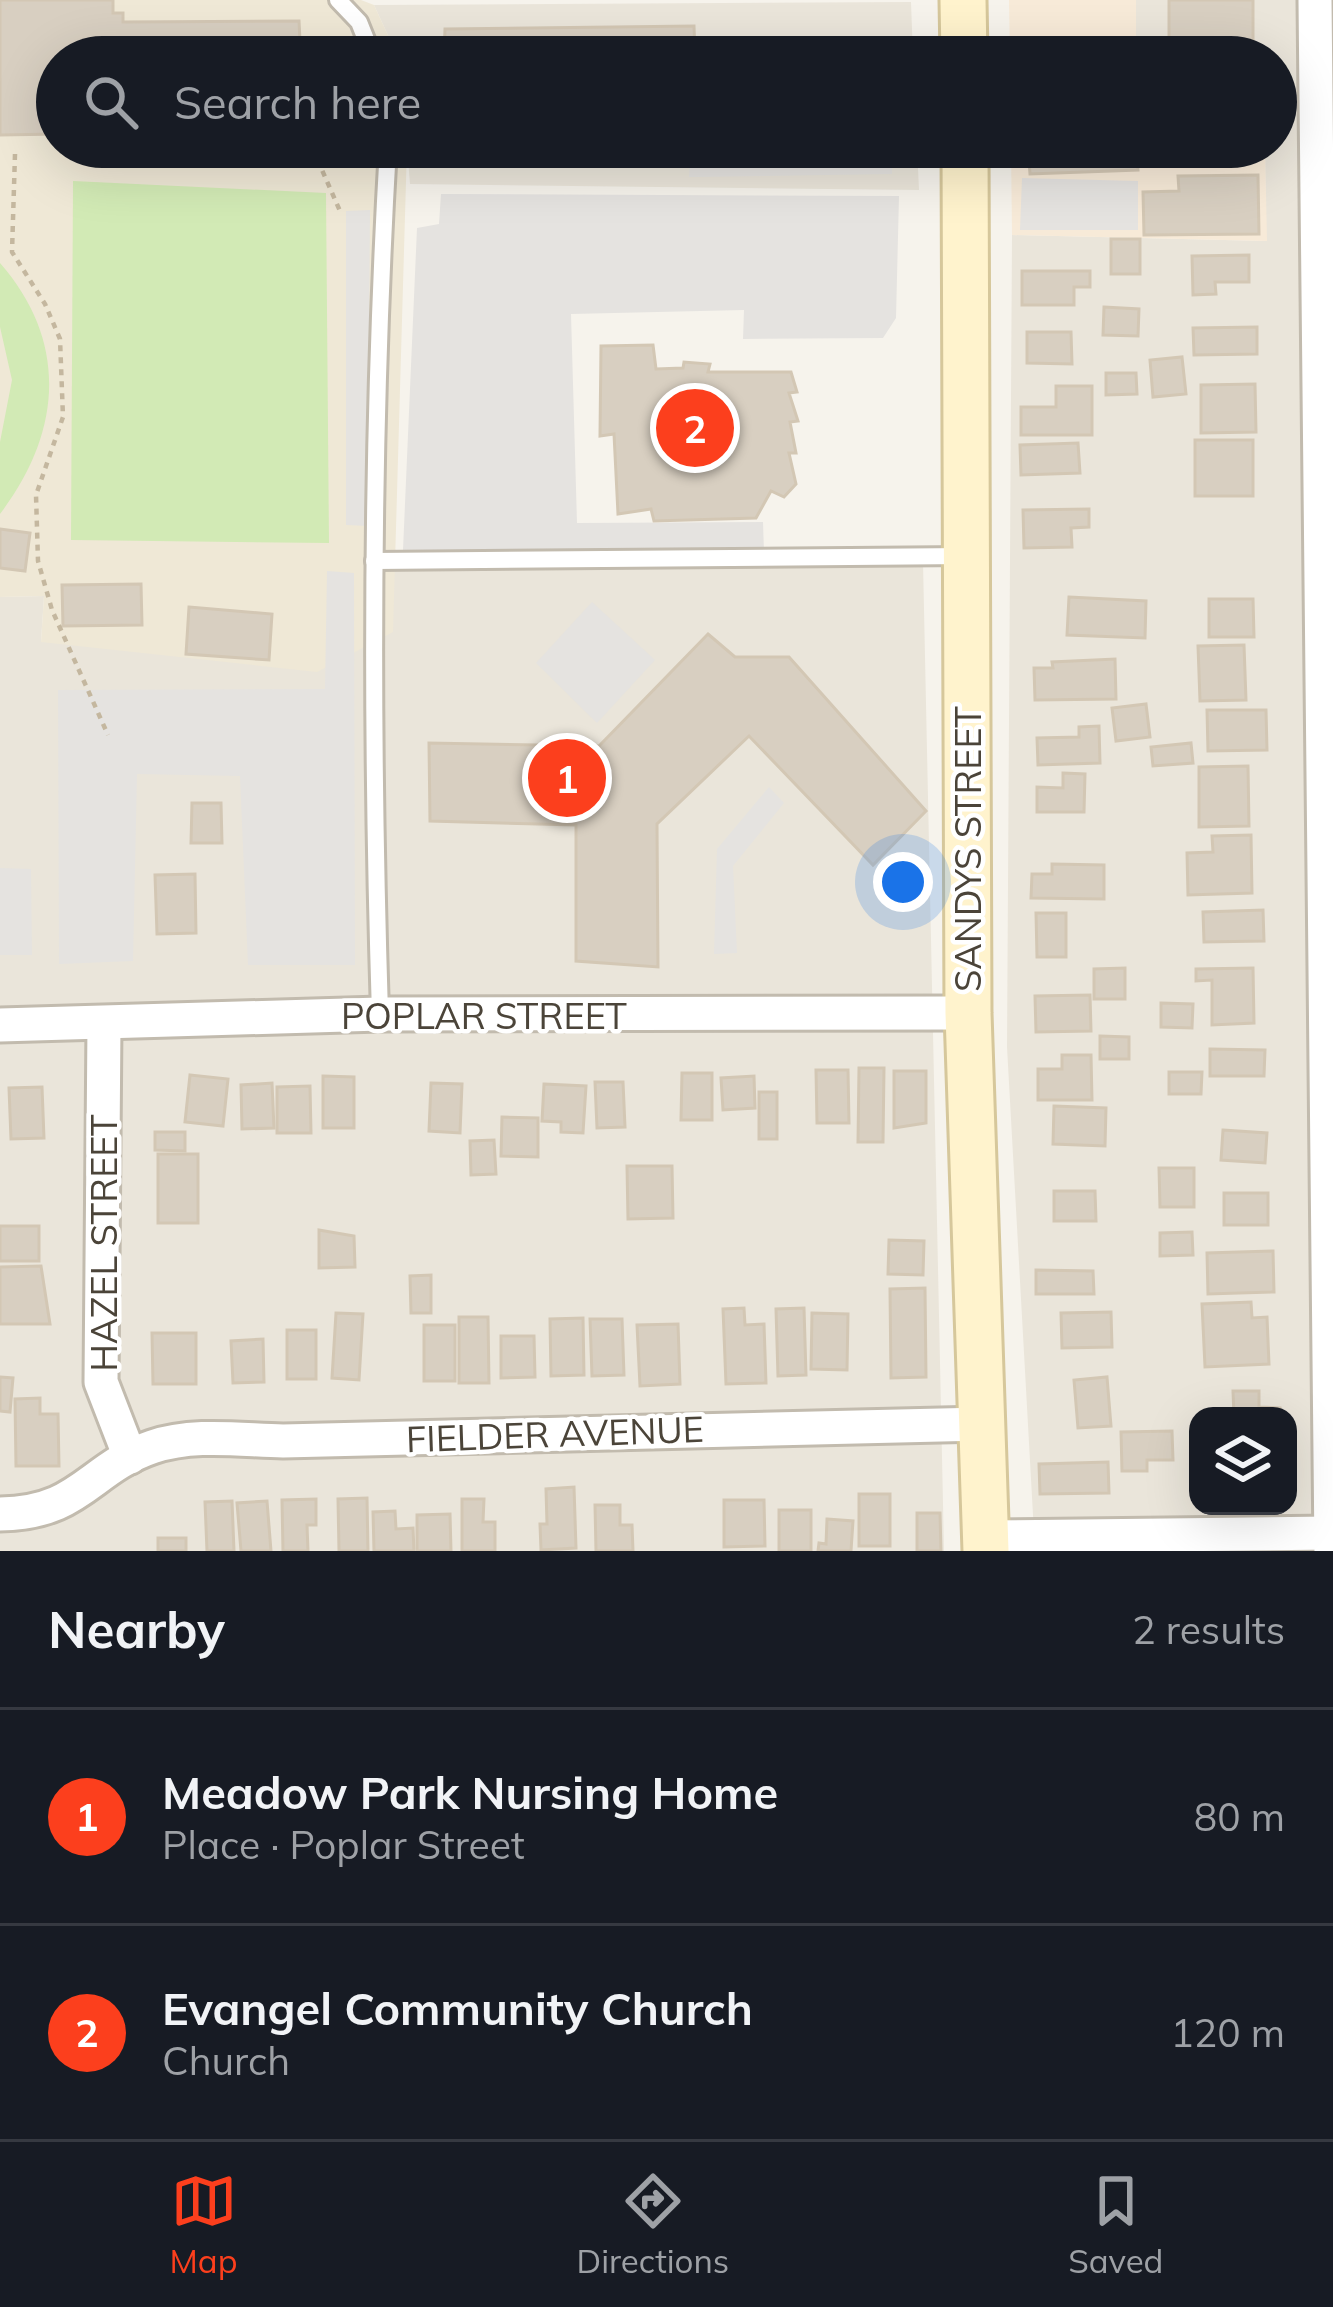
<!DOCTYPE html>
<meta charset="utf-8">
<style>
:root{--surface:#171b24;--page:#242831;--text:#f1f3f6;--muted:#9ea1a6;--line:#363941;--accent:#fc3f1d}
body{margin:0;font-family:Mulish,sans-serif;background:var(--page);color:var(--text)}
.controls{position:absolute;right:36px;bottom:36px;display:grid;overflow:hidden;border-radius:24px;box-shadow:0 12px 48px #0002}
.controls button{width:108px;height:108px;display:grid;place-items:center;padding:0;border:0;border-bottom:3px solid var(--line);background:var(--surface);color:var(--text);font:60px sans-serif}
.you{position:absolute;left:903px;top:882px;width:42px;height:42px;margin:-30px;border:9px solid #fff;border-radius:50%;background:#1a73e8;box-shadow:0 0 0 18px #1a73e833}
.badge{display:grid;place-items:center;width:78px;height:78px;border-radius:50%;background:var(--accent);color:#fff;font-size:39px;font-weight:700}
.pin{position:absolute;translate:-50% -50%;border:6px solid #fff;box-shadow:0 3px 12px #0006}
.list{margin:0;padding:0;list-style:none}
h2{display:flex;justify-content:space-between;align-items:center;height:156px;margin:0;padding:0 48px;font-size:51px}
h2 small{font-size:39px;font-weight:400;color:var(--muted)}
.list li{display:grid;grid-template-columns:78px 1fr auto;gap:36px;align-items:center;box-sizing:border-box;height:216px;padding:0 48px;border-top:3px solid var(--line)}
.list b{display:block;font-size:45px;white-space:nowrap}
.list p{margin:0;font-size:39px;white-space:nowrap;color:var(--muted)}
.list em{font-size:39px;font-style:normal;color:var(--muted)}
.icon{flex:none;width:66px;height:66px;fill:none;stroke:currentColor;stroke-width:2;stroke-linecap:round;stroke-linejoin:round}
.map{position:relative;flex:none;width:1333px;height:1551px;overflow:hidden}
.search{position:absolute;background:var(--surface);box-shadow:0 12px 48px #0002;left:36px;right:36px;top:36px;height:132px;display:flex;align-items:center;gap:30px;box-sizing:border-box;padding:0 42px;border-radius:66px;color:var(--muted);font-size:45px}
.sheet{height:588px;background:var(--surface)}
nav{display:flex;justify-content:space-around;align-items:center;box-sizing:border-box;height:168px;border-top:3px solid var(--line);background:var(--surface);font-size:33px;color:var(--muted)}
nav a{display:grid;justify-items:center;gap:6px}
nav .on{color:var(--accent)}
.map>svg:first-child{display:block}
.residential{fill:#eae5da;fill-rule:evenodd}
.commercial{fill:#f7ead8}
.education{fill:#efe8d6}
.green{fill:#d2eab5}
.parking{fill:#e5e3e0}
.building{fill:#d8cfc1;stroke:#d3c7b4;stroke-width:3}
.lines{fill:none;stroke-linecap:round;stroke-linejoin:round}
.lane-casing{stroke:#c2bbae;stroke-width:22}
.street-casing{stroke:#c2bbae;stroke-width:39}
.secondary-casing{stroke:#d6c79b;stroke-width:51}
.path{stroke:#c4b79f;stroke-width:4.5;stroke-dasharray:6 6;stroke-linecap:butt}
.lane{stroke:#fff;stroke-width:16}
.street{stroke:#fff;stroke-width:33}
.secondary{stroke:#fff3cd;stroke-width:45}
.labels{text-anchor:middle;stroke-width:9;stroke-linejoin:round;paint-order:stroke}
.street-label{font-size:36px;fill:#4b4439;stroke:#fff}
</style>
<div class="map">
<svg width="1333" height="1551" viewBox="0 0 1333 1551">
<rect width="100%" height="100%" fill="#f6f3ec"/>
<g class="residential">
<path d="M1136,0H1333V1551H1035L1007,1047L1012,235L1266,241L1265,147H1276V57H1136ZM1198,1416H1288V1506H1198Z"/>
<polygon points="911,2 913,57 398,57 374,5"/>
<polygon points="407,147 917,147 919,190 410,184"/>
<polygon points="397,560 923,562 944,1551 0,1551 0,597 44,596 41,641"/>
</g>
<g class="commercial">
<polygon points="1009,0 1136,0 1136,57 1010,57"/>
<polygon points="1011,147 1265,147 1267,241 1012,235"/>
</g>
<polygon class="education" points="0,0 361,0 374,5 398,57 57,57 57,147 407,147 393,632 317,672 41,642 44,596 0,597"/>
<g class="green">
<polygon points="73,181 326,193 329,543 71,540"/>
<path d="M0,263C70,343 61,434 0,514V442L12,380L0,327Z"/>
</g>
<g class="parking">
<polygon points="690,147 892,147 892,174 689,177"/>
<polygon points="1022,178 1138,181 1138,230 1020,230"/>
<polygon points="441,194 899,196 896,318 883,338 743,339 744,310 571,314 577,523 763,522 764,553 403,550 417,228 439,224"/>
<polygon points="370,210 368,526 346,525 346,211"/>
<polygon points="327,571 354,573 355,965 248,965 240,776 137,774 133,961 59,964 58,690 325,689"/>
<polygon points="592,602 655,660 597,723 536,663"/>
<polygon points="769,787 784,803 733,866 737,953 714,954 717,849"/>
<polygon points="0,868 31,869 32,955 0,955"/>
</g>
<g class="building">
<polygon points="0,0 113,0 113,13 123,13 123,22 299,21 300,41 312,41 312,57 57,57 57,134 0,135"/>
<polygon points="1169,0 1253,0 1253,57 1182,57 1182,52 1169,52"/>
<polygon points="694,26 695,57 444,57 445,29"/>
<polygon points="122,147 274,147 269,158 122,156"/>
<polygon points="1028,147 1137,147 1138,170 1030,174"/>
<polygon points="1258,175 1259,234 1144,235 1143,192 1179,191 1178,176"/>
<rect x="1111" y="239" width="29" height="35"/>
<polygon points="1249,255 1249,282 1215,282 1216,294 1193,295 1192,256"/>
<polygon points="1022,271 1090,271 1090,287 1074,287 1074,305 1022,305"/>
<polygon points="1104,307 1139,309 1138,336 1103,335"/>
<polygon points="1257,327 1257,354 1194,355 1193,328"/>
<polygon points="1027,332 1071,332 1072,364 1027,363"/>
<polygon points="653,345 656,369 683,368 684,362 710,364 708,372 791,372 797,392 789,393 798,421 790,422 796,453 789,453 796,484 784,497 771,491 756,518 654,521 651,509 618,514 614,434 600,436 601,346"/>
<polygon points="1182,357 1186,394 1153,397 1150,360"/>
<polygon points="1106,373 1136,373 1137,394 1106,395"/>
<polygon points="1255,384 1256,432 1201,433 1201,385"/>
<polygon points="1056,386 1092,386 1092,435 1021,435 1021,407 1056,407"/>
<rect x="1195" y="440" width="58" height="56"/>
<polygon points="1078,443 1080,473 1021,475 1020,445"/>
<polygon points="1089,509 1089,527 1071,528 1072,547 1024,548 1023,510"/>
<polygon points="0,529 30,533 25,571 0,568"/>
<polygon points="141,584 142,625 63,626 62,585"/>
<polygon points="1069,597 1146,601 1145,638 1067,635"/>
<polygon points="1209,599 1253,599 1254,637 1209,637"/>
<polygon points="189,607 272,614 269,660 186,654"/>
<polygon points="708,634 735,657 789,657 926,811 873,865 749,736 657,824 658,967 576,961 576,825 430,821 429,743 599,746"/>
<polygon points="1244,645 1246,700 1200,701 1198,646"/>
<polygon points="1115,659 1116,699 1035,700 1034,668 1053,668 1052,662"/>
<polygon points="1146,704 1150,737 1116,741 1112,708"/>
<polygon points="1207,710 1266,710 1267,750 1208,751"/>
<polygon points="1099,726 1100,763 1038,765 1037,738 1079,737 1079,727"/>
<polygon points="1191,743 1193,763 1153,766 1151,747"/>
<polygon points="1248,766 1249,826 1199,827 1199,767"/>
<polygon points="1063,773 1085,774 1084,812 1037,812 1037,787 1063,788"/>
<polygon points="192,803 221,803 222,843 191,843"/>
<polygon points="1251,835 1252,893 1188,895 1187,853 1213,852 1212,836"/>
<polygon points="1052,864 1104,865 1104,899 1031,898 1032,874 1052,874"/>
<polygon points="195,874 196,933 157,934 155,875"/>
<polygon points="1263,910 1264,941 1204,942 1203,912"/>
<polygon points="1036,913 1066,913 1066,957 1037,957"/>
<polygon points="1125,968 1125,999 1094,999 1094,969"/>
<polygon points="1253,968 1254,1023 1212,1025 1212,980 1196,981 1196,969"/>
<polygon points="1090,995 1091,1031 1036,1032 1035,996"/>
<polygon points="1161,1003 1193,1004 1192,1028 1161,1027"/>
<polygon points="1100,1036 1129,1037 1129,1059 1100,1059"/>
<polygon points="1210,1049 1265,1050 1264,1076 1210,1076"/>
<polygon points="1062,1055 1091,1055 1092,1100 1038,1100 1038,1069 1062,1069"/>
<polygon points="859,1068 884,1068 883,1142 858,1142"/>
<polygon points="816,1070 848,1070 849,1123 817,1123"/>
<polygon points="894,1071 926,1071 926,1123 894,1128"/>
<polygon points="1169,1072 1202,1072 1201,1094 1169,1094"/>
<polygon points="682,1073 712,1073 712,1120 681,1120"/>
<polygon points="190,1075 228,1079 223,1126 185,1122"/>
<polygon points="323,1076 354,1077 354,1128 323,1128"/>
<polygon points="754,1076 755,1108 723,1110 721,1078"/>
<polygon points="595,1082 623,1082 625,1127 597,1128"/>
<polygon points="272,1083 274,1128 242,1129 241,1085"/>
<polygon points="431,1083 462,1084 460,1133 429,1131"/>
<polygon points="544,1084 586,1086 583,1133 561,1132 561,1122 542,1121"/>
<polygon points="310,1086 311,1133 277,1133 277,1087"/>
<polygon points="42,1087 44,1138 11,1139 9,1088"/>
<rect x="759" y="1092" width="18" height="47"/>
<polygon points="1054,1106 1106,1108 1105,1146 1053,1144"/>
<polygon points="502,1117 538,1118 538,1157 501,1156"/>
<polygon points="1223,1130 1267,1133 1265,1163 1221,1160"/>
<polygon points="155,1132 185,1132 185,1151 155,1150"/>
<polygon points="494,1140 496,1174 471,1175 470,1141"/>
<rect x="158" y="1154" width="40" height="69"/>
<polygon points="627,1166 672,1166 673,1218 628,1219"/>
<polygon points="1159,1168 1194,1168 1194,1207 1160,1207"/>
<polygon points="1054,1191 1095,1191 1096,1221 1054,1221"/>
<rect x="1224" y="1193" width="44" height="32"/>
<rect x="0" y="1226" width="39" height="35"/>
<polygon points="319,1230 354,1236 355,1267 319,1268"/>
<polygon points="1192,1232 1193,1255 1160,1256 1160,1233"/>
<polygon points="889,1240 924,1241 923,1275 888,1274"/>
<polygon points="1273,1251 1274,1292 1208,1294 1207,1253"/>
<polygon points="41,1266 50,1324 0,1324 0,1267"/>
<polygon points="1036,1270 1093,1271 1094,1294 1036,1294"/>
<polygon points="431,1275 431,1313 411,1313 410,1276"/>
<polygon points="925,1288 926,1377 891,1378 890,1289"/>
<polygon points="1251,1302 1252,1318 1267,1317 1269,1364 1205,1367 1202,1304"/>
<polygon points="744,1308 745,1325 764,1324 766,1383 726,1384 723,1309"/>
<polygon points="804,1308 806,1375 778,1376 776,1309"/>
<polygon points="1111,1312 1112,1347 1062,1348 1061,1313"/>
<polygon points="336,1313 363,1314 359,1380 332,1378"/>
<polygon points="812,1313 848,1314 847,1370 811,1369"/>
<polygon points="459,1317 488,1317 489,1383 459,1383"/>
<polygon points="583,1318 584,1375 551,1376 550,1319"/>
<polygon points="590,1319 622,1319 624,1375 592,1376"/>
<polygon points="678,1324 680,1384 640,1386 637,1325"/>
<rect x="424" y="1325" width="31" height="56"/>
<rect x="287" y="1330" width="29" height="49"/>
<polygon points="152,1333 196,1333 196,1384 153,1384"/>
<polygon points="501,1336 534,1336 535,1377 501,1378"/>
<polygon points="263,1339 264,1382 233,1383 231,1341"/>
<polygon points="0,1377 13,1378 10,1412 0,1411"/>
<polygon points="1107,1377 1111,1426 1078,1428 1074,1380"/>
<polygon points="1233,1391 1259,1391 1259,1407 1280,1408 1280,1416 1234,1416"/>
<polygon points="40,1398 40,1414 58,1414 59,1466 16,1466 15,1399"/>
<polygon points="1172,1431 1173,1460 1147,1460 1147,1471 1122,1471 1121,1432"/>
<polygon points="1108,1462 1109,1493 1040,1494 1039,1464"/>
<polygon points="574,1487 576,1548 541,1550 540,1524 547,1524 546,1489"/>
<rect x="859" y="1494" width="31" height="52"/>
<polygon points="367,1498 368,1551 339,1551 338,1499"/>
<polygon points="316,1499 316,1525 307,1525 308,1551 283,1551 282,1500"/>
<polygon points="462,1499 484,1499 483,1522 495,1522 495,1551 462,1551"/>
<polygon points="724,1500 764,1500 765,1546 724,1547"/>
<polygon points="232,1501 234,1551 207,1551 205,1502"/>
<polygon points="267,1501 271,1551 241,1551 237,1503"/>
<polygon points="595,1505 620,1505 620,1525 632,1525 633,1551 596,1551"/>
<rect x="779" y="1510" width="32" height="41"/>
<polygon points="395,1511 396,1529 413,1528 414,1551 374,1551 373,1512"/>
<polygon points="917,1513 940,1513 941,1551 917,1551"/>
<polygon points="450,1514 451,1551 417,1551 417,1515"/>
<polygon points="827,1519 853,1521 851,1551 818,1551 819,1543 826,1544"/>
<rect x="158" y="1538" width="28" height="13"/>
</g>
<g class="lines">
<g class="lane-casing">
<g id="lane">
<polyline points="338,0 359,22 373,57"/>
<polyline points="374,561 967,556"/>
<path d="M380,1014C371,725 371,436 388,147"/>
</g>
</g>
<g class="street-casing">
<g id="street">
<polyline points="1315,0 1331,1551"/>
<polyline points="104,1024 101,1382 130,1457"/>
<polyline points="0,1025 380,1014 968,1013"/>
<path d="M0,1514C81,1513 88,1469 152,1447C194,1433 239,1440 283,1441L983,1424"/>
<polyline points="986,1537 1330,1533"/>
</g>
</g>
<g class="secondary-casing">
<g id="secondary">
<polyline points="963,0 964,57"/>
<polyline points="965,147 968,1013 986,1551"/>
</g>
</g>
<g class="path">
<polyline points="321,147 322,170 340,211"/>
<polyline points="15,154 12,252 45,304 60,339 63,417 36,495 38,561 52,610 108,735"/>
</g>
<use href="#lane" class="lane"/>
<use href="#street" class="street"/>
<use href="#secondary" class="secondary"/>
</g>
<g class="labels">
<g class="street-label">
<text transform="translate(968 849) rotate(-90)" y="13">SANDYS STREET</text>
<text x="484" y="1029">POPLAR STREET</text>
<text transform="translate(104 1243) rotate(-90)" y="13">HAZEL STREET</text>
<text transform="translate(555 1434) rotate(-2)" y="13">FIELDER AVENUE</text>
</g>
</g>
</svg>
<div class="controls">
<button><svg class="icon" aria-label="layers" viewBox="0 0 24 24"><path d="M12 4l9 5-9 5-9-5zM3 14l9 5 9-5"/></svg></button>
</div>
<div class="you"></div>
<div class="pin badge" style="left:567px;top:778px">1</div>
<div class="pin badge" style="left:695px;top:428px">2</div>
<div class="search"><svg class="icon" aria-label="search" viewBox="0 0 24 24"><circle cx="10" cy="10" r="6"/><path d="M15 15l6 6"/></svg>Search here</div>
</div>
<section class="sheet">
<h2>Nearby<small>2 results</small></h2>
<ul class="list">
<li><span class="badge">1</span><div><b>Meadow Park Nursing Home</b><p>Place · Poplar Street</p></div><em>80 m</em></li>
<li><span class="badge">2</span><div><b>Evangel Community Church</b><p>Church</p></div><em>120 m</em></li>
</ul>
</section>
<nav>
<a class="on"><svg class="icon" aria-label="map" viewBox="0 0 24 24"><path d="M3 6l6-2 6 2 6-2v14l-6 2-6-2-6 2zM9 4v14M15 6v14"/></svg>Map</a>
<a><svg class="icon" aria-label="directions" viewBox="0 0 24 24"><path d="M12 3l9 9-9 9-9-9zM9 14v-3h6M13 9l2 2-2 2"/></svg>Directions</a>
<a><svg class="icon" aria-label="saved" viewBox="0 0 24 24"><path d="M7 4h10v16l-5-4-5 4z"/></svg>Saved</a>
</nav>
